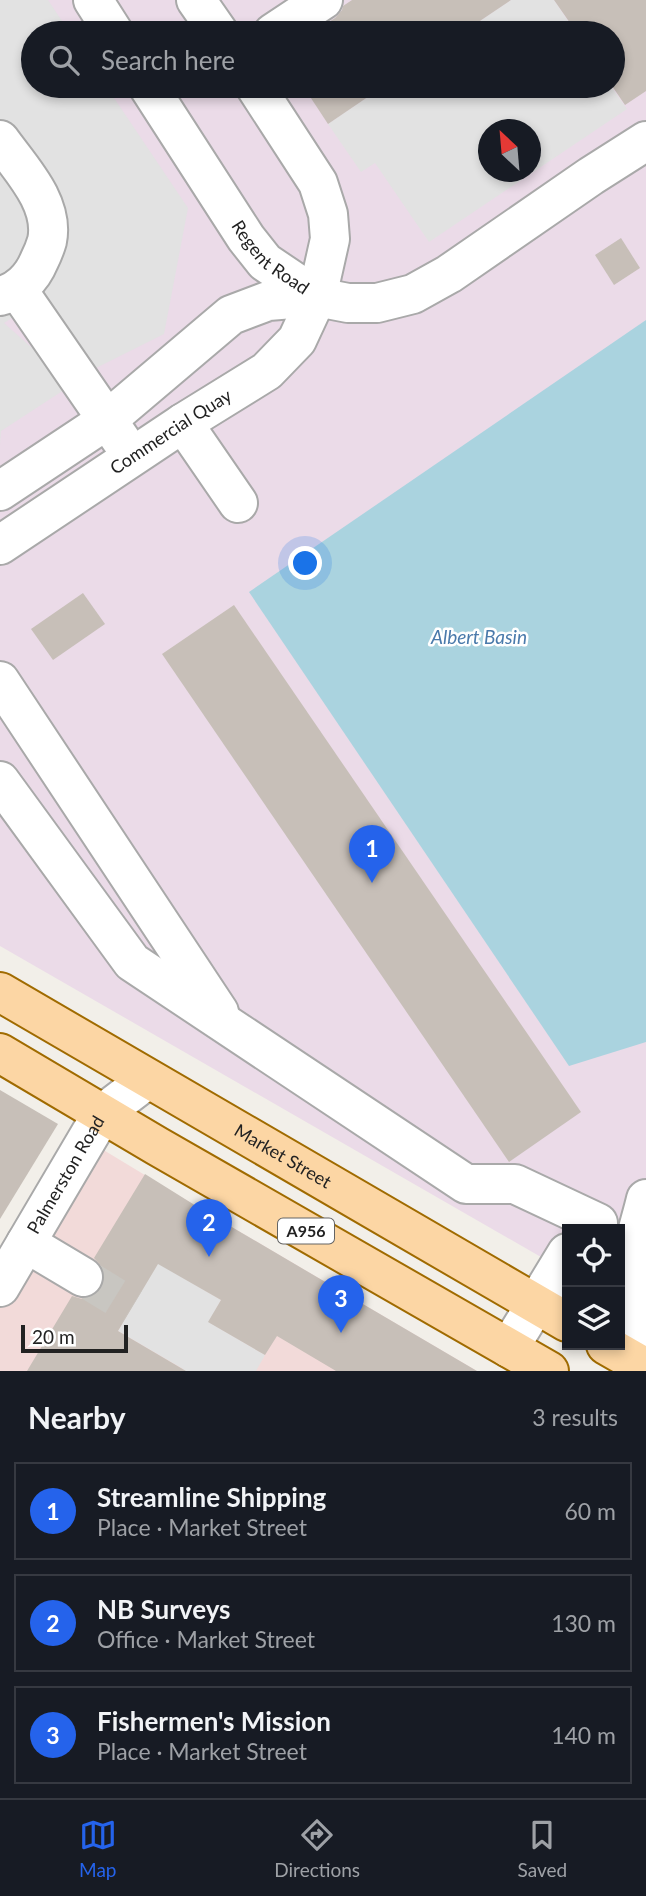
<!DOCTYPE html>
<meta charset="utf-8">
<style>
:root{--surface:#171b24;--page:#20242c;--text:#f1f3f6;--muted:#9ea1a6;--line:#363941;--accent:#2563eb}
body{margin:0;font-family:Lato,sans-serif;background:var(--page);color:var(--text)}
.controls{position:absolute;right:21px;bottom:21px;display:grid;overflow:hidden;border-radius:0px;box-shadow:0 4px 10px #0003}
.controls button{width:63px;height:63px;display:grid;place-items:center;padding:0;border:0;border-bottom:2px solid var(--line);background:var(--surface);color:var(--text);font:35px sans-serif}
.compass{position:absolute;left:478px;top:119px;width:63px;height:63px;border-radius:50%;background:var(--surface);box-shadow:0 4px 10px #0003;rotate:334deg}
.scale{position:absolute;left:21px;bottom:18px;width:107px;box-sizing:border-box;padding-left:7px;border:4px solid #222;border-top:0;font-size:19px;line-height:24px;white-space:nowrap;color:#222;-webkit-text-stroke:5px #fff;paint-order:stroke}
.you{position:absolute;left:306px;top:564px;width:24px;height:24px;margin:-18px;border:5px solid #fff;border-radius:50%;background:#1a73e8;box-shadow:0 0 0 10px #1a73e833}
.badge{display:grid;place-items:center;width:46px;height:46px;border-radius:50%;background:var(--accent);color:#fff;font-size:23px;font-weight:700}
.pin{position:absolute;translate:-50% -58px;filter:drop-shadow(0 2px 4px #0008)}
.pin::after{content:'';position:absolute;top:37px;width:24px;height:21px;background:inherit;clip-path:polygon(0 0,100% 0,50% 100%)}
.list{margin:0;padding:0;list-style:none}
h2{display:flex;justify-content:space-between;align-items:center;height:91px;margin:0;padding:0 28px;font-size:30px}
h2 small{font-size:23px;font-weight:400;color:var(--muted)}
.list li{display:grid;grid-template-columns:46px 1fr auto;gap:21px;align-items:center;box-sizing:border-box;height:98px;margin:0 14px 14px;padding:0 14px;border:2px solid var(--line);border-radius:0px}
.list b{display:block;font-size:26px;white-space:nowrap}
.list p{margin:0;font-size:23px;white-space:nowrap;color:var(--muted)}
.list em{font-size:23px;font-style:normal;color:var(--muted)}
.icon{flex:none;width:38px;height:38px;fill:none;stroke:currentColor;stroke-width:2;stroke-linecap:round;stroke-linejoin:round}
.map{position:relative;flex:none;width:646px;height:1371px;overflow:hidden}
.search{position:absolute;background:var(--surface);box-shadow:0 4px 10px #0003;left:21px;right:21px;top:21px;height:77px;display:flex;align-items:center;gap:18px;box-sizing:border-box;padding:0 24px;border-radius:38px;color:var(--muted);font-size:26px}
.sheet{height:427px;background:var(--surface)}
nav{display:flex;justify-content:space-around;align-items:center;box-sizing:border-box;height:98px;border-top:2px solid var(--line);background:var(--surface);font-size:19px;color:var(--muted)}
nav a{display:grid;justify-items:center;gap:4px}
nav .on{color:var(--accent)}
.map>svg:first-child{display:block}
.commercial{fill:#f2dad9}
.industrial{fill:#ebdbe8;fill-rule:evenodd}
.parking{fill:#e2e2e2;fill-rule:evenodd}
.water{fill:#aad3df}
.building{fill:#c7bfb8}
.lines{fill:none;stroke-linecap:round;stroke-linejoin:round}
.minor-tunnel{stroke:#c8c6c1;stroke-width:38;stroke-dasharray:38 19;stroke-linecap:butt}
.minor-casing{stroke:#a9a9a9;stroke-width:42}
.major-casing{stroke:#a06b00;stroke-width:42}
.minor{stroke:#fff;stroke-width:38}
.major{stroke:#fcd6a4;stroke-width:38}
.labels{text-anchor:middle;stroke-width:5;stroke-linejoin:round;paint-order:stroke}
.shield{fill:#fff;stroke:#646464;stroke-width:2}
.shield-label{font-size:16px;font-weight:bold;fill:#222}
.street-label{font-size:18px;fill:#222;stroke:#fff}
.water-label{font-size:19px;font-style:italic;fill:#4a7aab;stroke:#fff}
</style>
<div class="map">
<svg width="646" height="1371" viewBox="0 0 646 1371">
<rect width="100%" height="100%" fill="#f2efe9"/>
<polygon class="commercial" points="87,1140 201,1209 477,1371 0,1371 0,1287"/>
<path class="industrial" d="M0,0H646V1316L620,1229H567V1272L0,946ZM33,33H613V86H33ZM489,130H530V172H489Z"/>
<g class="parking">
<polygon points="0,0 48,0 70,33 33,33 33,86 106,86 188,208 164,334 94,369 45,297 4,323 40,355 64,390 1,431 0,445"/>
<polygon points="511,0 554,0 576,33 462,33"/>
<path d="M384,86H611L627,109L429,242L375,163L361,172L328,124ZM489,130H530V172H489Z"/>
<polygon points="158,1263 221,1300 209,1322 265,1355 256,1371 182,1371 183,1369 118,1331"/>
</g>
<polygon class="water" points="646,320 646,1042 569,1066 249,592"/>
<g class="building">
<polygon points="352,0 511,0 462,33 312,33 335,18 342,10 343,6"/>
<polygon points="554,0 646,0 646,91 625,105 612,86 613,33 577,33"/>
<polygon points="303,86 384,86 328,124"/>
<polygon points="621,238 640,268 614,285 595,255"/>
<polygon points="83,593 105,624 53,660 31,629"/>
<polygon points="234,605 581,1112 509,1162 162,654"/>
<polygon points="0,1090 58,1124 0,1219"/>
<polygon points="145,1174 201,1209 477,1371 336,1371 277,1336 265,1355 208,1322 221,1300 158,1264 118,1331 186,1371 27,1371 72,1296 82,1299 93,1296 102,1288 105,1278 102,1267 94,1258"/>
</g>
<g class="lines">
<polyline class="minor-tunnel" points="83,1277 132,1307"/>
<g class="minor-casing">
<g id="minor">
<polyline points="93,0 114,33"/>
<polyline points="196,0 219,33"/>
<polyline points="273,33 323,0"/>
<path id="s1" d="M148,86L246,238L265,262L317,297"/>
<path d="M0,140C20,168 55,203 47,241C45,248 42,255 39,261C32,278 18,292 0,296"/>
<polyline points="17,289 121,440"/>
<polyline points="183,423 238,503"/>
<polyline points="0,491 107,420 231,315 268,301 317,297 348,303 377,303 413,294 449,274 591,176 646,141"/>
<path id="s2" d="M0,545L183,423L267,371L297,340L317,297L330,239L328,214L318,183L255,86"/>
<polyline points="0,681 219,1012"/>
<polyline points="0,781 132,962 466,1184 515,1184 598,1223"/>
<polyline points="26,1243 83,1277"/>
<path id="s3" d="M0,1287L102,1114L148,1079"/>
<polyline points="509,1348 567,1253"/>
<path d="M642,1366C635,1334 627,1301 630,1268C632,1245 641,1221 646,1199"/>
</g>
</g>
<g class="major-casing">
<g id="major">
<path id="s4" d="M0,992L567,1322"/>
<polyline points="0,1053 157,1146 549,1371"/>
<polyline points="606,1345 646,1368"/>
</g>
</g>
<use href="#minor" class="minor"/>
<use href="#major" class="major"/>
</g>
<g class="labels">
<rect class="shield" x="278" y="1218.5" width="56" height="25" rx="5"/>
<g class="shield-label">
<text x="306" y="1237">A956</text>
</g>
<g class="street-label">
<text dy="6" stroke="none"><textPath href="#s1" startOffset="212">Regent Road</textPath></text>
<text dy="6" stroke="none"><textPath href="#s2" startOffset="205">Commercial Quay</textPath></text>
<text dy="6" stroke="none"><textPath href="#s4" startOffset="327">Market Street</textPath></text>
<text dy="6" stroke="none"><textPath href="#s3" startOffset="130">Palmerston Road</textPath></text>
</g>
<g class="water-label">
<text x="479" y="644">Albert Basin</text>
</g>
</g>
</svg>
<div class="controls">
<button><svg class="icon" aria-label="locate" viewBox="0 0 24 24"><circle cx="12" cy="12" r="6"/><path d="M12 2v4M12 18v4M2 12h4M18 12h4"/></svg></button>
<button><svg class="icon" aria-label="layers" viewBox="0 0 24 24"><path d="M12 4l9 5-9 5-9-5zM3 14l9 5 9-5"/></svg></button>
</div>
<svg class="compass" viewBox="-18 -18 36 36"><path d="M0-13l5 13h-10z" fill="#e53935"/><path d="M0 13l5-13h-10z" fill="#9ea1a6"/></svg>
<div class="scale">20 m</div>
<div class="you"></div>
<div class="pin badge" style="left:372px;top:883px">1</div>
<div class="pin badge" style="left:209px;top:1257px">2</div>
<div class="pin badge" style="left:341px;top:1333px">3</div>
<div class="search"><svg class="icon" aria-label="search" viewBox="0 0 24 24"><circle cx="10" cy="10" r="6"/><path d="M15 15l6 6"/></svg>Search here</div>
</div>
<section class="sheet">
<h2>Nearby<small>3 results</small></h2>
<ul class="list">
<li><span class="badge">1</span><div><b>Streamline Shipping</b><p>Place · Market Street</p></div><em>60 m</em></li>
<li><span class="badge">2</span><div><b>NB Surveys</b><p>Office · Market Street</p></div><em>130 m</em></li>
<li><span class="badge">3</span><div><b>Fishermen's Mission</b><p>Place · Market Street</p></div><em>140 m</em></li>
</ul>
</section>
<nav>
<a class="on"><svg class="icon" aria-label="map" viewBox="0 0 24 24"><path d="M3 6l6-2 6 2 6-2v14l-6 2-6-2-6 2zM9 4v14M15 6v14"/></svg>Map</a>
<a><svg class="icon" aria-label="directions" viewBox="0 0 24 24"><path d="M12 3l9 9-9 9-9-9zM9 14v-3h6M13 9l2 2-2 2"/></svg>Directions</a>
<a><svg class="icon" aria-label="saved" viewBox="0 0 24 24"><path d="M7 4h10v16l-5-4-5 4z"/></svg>Saved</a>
</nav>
